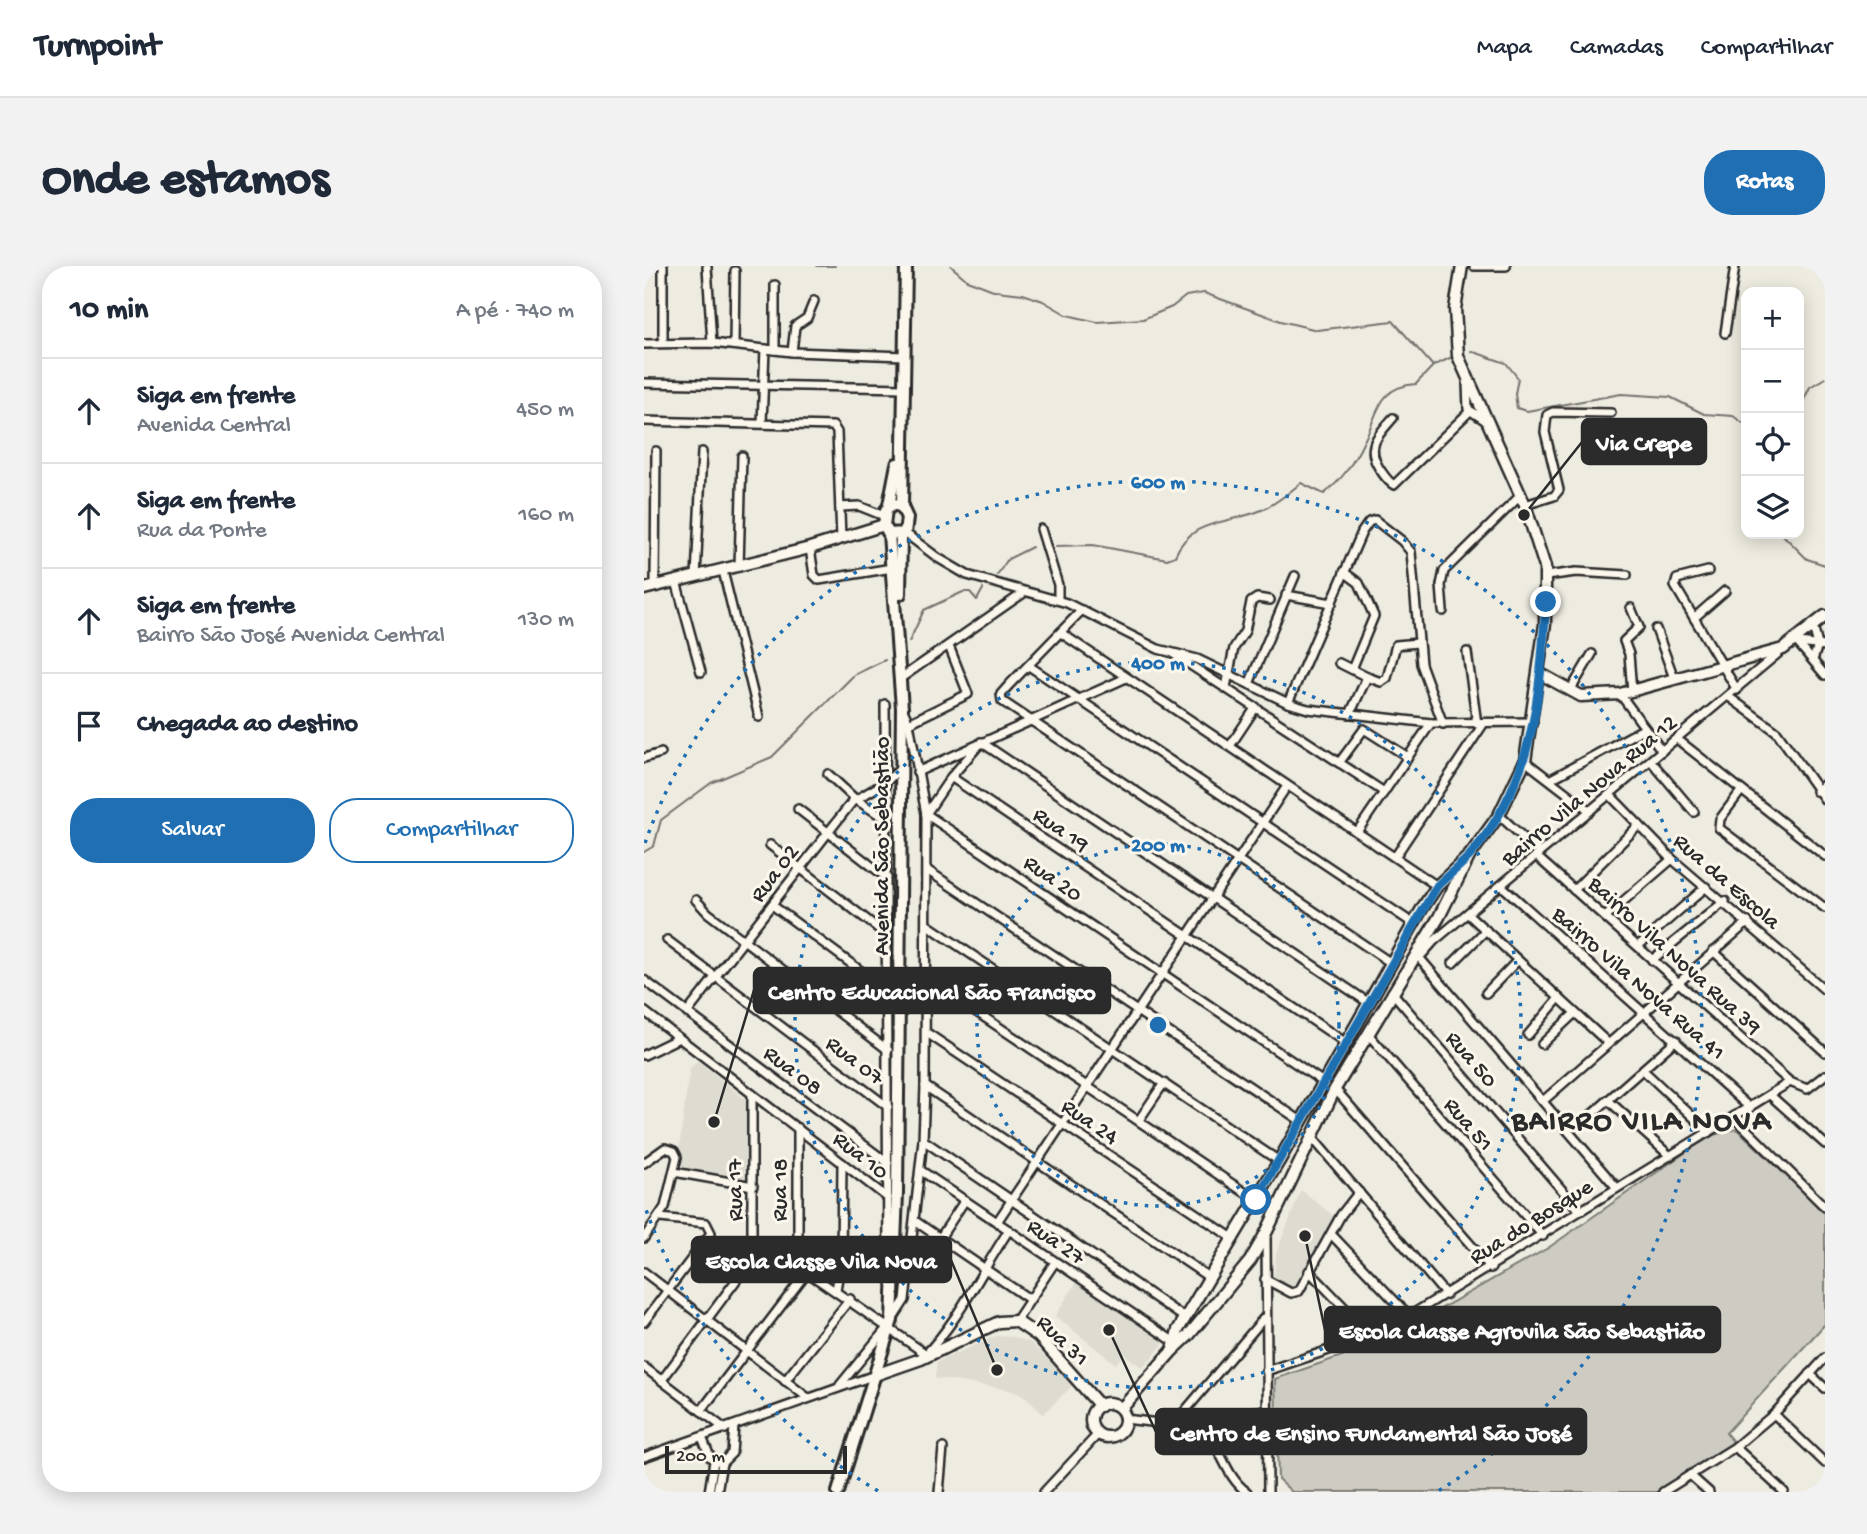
<!DOCTYPE html>
<html lang="pt">
<meta charset="utf-8">
<style>
:root{--surface:#fff;--page:#f2f2f3;--text:#1f2937;--muted:#747a83;--line:#e0e1e3;--accent:#1f6fb2}
body{margin:0;font-family:"Gochi Hand",sans-serif;background:var(--page);color:var(--text)}
.controls{position:absolute;right:21px;top:21px;display:grid;overflow:hidden;border-radius:14px;box-shadow:0 4px 18px #0003}
.controls button{width:63px;height:63px;display:grid;place-items:center;padding:0;border:0;border-bottom:2px solid var(--line);background:var(--surface);color:var(--text);font:35px sans-serif}
.scale{position:absolute;left:21px;bottom:18px;width:182px;box-sizing:border-box;padding-left:7px;border:4px solid #2b2b2b;border-top:0;font-size:19px;line-height:24px;white-space:nowrap;color:#2b2b2b;-webkit-text-stroke:5px #fbf7ec;paint-order:stroke}
.stop{position:absolute;width:21px;height:21px;margin:-16px;border:5px solid #1f6fb2;border-radius:50%;background:#fff}
.stop.end{background:#1f6fb2;border-color:#fff;box-shadow:0 2px 7px #0008}
.list{margin:0;padding:0;list-style:none}
h2{display:flex;justify-content:space-between;align-items:center;height:91px;margin:0;padding:0 28px;font-size:30px}
h2 small{font-size:23px;font-weight:400;color:var(--muted)}
.list li{display:grid;grid-template-columns:46px 1fr auto;gap:21px;align-items:center;box-sizing:border-box;height:105px;padding:0 28px;border-top:2px solid var(--line)}
.list b{display:block;font-size:26px;white-space:nowrap}
.list p{margin:0;font-size:23px;white-space:nowrap;color:var(--muted)}
.list em{font-size:23px;font-style:normal;color:var(--muted)}
.actions{display:flex;gap:14px;padding:21px 28px}
.actions a{flex:1;padding:16px 0;border:2px solid var(--accent);border-radius:28px;text-align:center;font-size:24px;color:var(--accent)}
.actions .main{background:var(--accent);color:#fff}
.icon{flex:none;width:38px;height:38px;fill:none;stroke:currentColor;stroke-width:2;stroke-linecap:round;stroke-linejoin:round}
.map{position:relative;flex:none;width:1181px;height:1226px;overflow:hidden;border-radius:28px}
header{display:flex;align-items:center;gap:42px;box-sizing:border-box;height:98px;padding:0 35px;background:var(--surface);border-bottom:2px solid var(--line)}
header strong{font-size:33px}
nav{display:flex;gap:38px;margin-inline-start:auto;font-size:24px}
.intro{display:flex;align-items:center;justify-content:space-between;box-sizing:border-box;height:168px;padding:0 42px}
h1{margin:0;font-size:49px}
.button{padding:18px 32px;border-radius:28px;background:var(--accent);color:#fff;font-size:24px;font-weight:700}
main{display:flex;gap:42px;padding:0 42px}
aside{flex:1;background:var(--surface);border-radius:28px;box-shadow:0 4px 18px #0003}
.map>svg:first-child{display:block}
.built{fill:#dedbd1}
.green{fill:#cecbc2;stroke:#7c7b76;stroke-width:2}
.lines{fill:none;stroke-linecap:round;stroke-linejoin:round}
.stream{stroke:#74726e;stroke-width:2}
.street-casing{stroke:#2b2b2b;stroke-width:12}
.secondary-casing{stroke:#2b2b2b;stroke-width:15}
.primary-casing{stroke:#2b2b2b;stroke-width:16}
.street{stroke:#fbf7ec;stroke-width:7}
.secondary{stroke:#fbf7ec;stroke-width:10}
.primary{stroke:#fbf7ec;stroke-width:10}
.route{stroke:#1f6fb2;stroke-width:9}
.ring{fill:none;stroke:#1f6fb2;stroke-width:3.5;stroke-dasharray:3.5 7}
.labels{text-anchor:middle;stroke-width:6;stroke-linejoin:round;paint-order:stroke}
.street-label{font-size:23px;fill:#2b2b2b;stroke:#fbf7ec}
.district-label{font-size:30px;font-weight:bold;letter-spacing:2px;fill:#2b2b2b;stroke:#fbf7ec}
.centre{fill:#1f6fb2;stroke:#fbf7ec;stroke-width:3.5}
.ring-label{font-size:21px;text-anchor:middle;font-weight:bold;fill:#1f6fb2;stroke:#fbf7ec;stroke-width:6;stroke-linejoin:round;paint-order:stroke}
.leader{fill:none;stroke:#2b2b2b;stroke-width:2.5}
.callout-dot{fill:#2b2b2b;stroke:#fbf7ec;stroke-width:2.5}
.callout{fill:#2b2b2b;stroke:#2b2b2b;stroke-width:2.5}
.callout-label{font-size:24px;text-anchor:middle;font-weight:bold;fill:#fff}
</style>
<header>
<strong>Turnpoint</strong>
<nav><a>Mapa</a><a>Camadas</a><a>Compartilhar</a></nav>
</header>
<div class="intro"><h1>Onde estamos</h1><a class="button">Rotas</a></div>
<main>
<aside>
<h2>10 min<small>A pé · 740 m</small></h2>
<ul class="list">
<li><svg class="icon" aria-label="ahead" viewBox="0 0 24 24"><path d="M12 20V5M6 11l6-6 6 6"/></svg><div><b>Siga em frente</b><p>Avenida Central</p></div><em>450 m</em></li>
<li><svg class="icon" aria-label="ahead" viewBox="0 0 24 24"><path d="M12 20V5M6 11l6-6 6 6"/></svg><div><b>Siga em frente</b><p>Rua da Ponte</p></div><em>160 m</em></li>
<li><svg class="icon" aria-label="ahead" viewBox="0 0 24 24"><path d="M12 20V5M6 11l6-6 6 6"/></svg><div><b>Siga em frente</b><p>Bairro São José Avenida Central</p></div><em>130 m</em></li>
<li><svg class="icon" aria-label="arrive" viewBox="0 0 24 24"><path d="M6 21V4h12l-3 4 3 4H6"/></svg><div><b>Chegada ao destino</b></div></li>
</ul>
<div class="actions"><a class="main">Salvar</a><a>Compartilhar</a></div>
</aside>
<div class="map">
<svg width="1181" height="1226" viewBox="0 0 1181 1226">
<rect width="100%" height="100%" fill="#eeebe0"/>
<filter id="ink" filterUnits="userSpaceOnUse"><feTurbulence type="fractalNoise" baseFrequency=".0143" numOctaves="2"/><feDisplacementMap in="SourceGraphic" scale="14" xChannelSelector="R" yChannelSelector="G"/><feConvolveMatrix kernelMatrix="1 2 1 2 8 2 1 2 1" color-interpolation-filters="sRGB"/></filter>
<g filter="url(#ink)">
<g class="built">
<polygon points="54,795 102,834 104,915 40,904 34,890 46,802"/>
<polygon points="657,924 692,952 651,1025 630,1013 632,988"/>
<polygon points="433,1016 520,1077 499,1102 480,1088 472,1098 411,1050"/>
<polygon points="352,1070 370,1071 387,1077 429,1119 399,1148 379,1129 362,1123 291,1112 293,1096"/>
</g>
<polygon class="green" points="1093,863 1181,946 1181,1058 1082,1167 1090,1177 1015,1226 648,1226 634,1213 631,1113 718,1083 787,1048 904,982 1065,870"/>
<g class="lines">
<g class="stream">
<polyline points="173,0 191,0"/>
<polyline points="307,0 323,14 352,25 379,28 399,35 423,49 453,56 499,53 528,41 542,30 560,27 637,55 673,64 749,55 789,100"/>
<polyline points="827,85 862,97 874,112 871,128 873,142 883,145 977,128 1026,131 1060,148 1089,150 1102,159"/>
<polyline points="1155,144 1166,121 1181,112"/>
<polyline points="1138,268 1163,293 1181,299"/>
<path d="M412,280L449,279L523,293L531,290C547,251 586,259 620,243C633,237 646,226 657,217L680,228C699,213 710,196 720,175C735,147 733,121 772,118L789,100L806,92"/>
<polyline points="353,309 364,293 388,281"/>
<polyline points="265,376 280,344 319,326 326,326 333,334 339,323"/>
<polyline points="0,586 10,580 17,554 67,517 128,491 210,409 241,394"/>
</g>
<g class="street-casing">
<g id="street">
<polyline points="830,0 862,0"/>
<polyline points="63,1 68,77"/>
<polyline points="131,19 131,84"/>
<polyline points="1081,67 1091,0"/>
<polyline points="19,77 19,0"/>
<polyline points="0,78 68,77 148,86 261,90"/>
<polyline points="90,79 91,5"/>
<polyline points="148,86 151,60 163,52 170,35"/>
<polyline points="0,117 261,122"/>
<polyline points="823,117 824,143 842,155"/>
<path d="M749,152C735,168 721,180 735,202C740,209 743,215 750,219L826,145"/>
<polyline points="0,155 189,160 193,166 197,273"/>
<polyline points="118,157 121,83"/>
<polyline points="881,239 910,230 915,224 901,166 903,149 909,146 967,147"/>
<polyline points="196,241 215,240 240,250"/>
<polyline points="397,263 414,319 414,334"/>
<polyline points="261,267 294,292 323,309 423,337 514,383 553,393 644,437 664,443 787,457 889,456"/>
<polyline points="166,282 170,309 175,314 248,302"/>
<polyline points="95,301 98,190"/>
<polyline points="79,305 115,451"/>
<polyline points="1064,305 1033,313 1031,320 1093,424"/>
<polyline points="700,306 715,317 730,350 708,403"/>
<polyline points="902,310 932,306 983,309"/>
<polyline points="52,311 58,186"/>
<polyline points="32,315 57,406"/>
<polyline points="11,320 12,185"/>
<polyline points="642,329 688,337"/>
<polyline points="987,342 995,361 980,375 985,388 988,426"/>
<polyline points="438,344 365,419 357,428 358,435 747,697"/>
<polyline points="799,345 797,319 800,305 877,229"/>
<polyline points="1050,352 1081,325"/>
<polyline points="1012,363 1030,412"/>
<polyline points="417,367 793,620"/>
<polyline points="1152,375 1181,409"/>
<polyline points="1154,377 1181,380"/>
<polyline points="823,386 833,458"/>
<polyline points="531,389 740,526"/>
<polyline points="1169,394 1174,379 1169,360"/>
<polyline points="695,397 723,411"/>
<polyline points="385,400 770,658"/>
<polyline points="257,412 381,326"/>
<polyline points="605,418 651,310"/>
<polyline points="582,421 590,382 601,365 607,336 613,332 626,334"/>
<polyline points="926,425 948,388"/>
<polyline points="976,428 1018,485"/>
<polyline points="1085,431 1133,466 1181,534"/>
<polyline points="644,437 718,266 725,256 731,254 758,275 767,286 777,398 799,458"/>
<polyline points="241,438 244,995 247,1017"/>
<polyline points="706,448 723,411 737,416 743,412 752,379 774,377"/>
<polyline points="265,457 324,428 305,380"/>
<polyline points="1033,473 1181,590"/>
<polyline points="337,476 725,737"/>
<polyline points="586,480 612,441"/>
<polyline points="0,492 17,487"/>
<polyline points="881,495 946,545"/>
<polyline points="1007,495 1050,546"/>
<polyline points="695,497 720,463 764,491"/>
<polyline points="273,506 482,412"/>
<polyline points="184,508 211,533 242,553"/>
<polyline points="307,511 702,777"/>
<polyline points="907,513 1001,462"/>
<polyline points="1097,525 1076,553 1075,562 1181,642"/>
<polyline points="1172,525 1181,518"/>
<polyline points="966,529 1028,593 1181,724"/>
<polyline points="154,543 243,612"/>
<polyline points="282,548 679,816"/>
<polyline points="282,548 307,511 335,479"/>
<polyline points="855,549 895,586"/>
<polyline points="713,566 787,457"/>
<polyline points="126,579 244,670"/>
<polyline points="892,590 1146,816 1163,823 1181,809"/>
<polyline points="751,591 840,457"/>
<polyline points="283,604 657,855"/>
<polyline points="858,620 1106,842"/>
<polyline points="930,624 995,559"/>
<polyline points="52,634 64,647 244,784"/>
<polyline points="128,639 244,725"/>
<polyline points="824,648 963,776"/>
<polyline points="961,651 1028,593"/>
<polyline points="282,658 635,895"/>
<polyline points="23,674 244,841"/>
<polyline points="994,680 1062,621"/>
<polyline points="1069,685 1181,786"/>
<polyline points="773,689 973,922"/>
<polyline points="775,692 790,675 1137,385"/>
<polyline points="1008,694 1081,635"/>
<polyline points="809,697 842,664"/>
<polyline points="282,712 612,934"/>
<polyline points="0,714 244,897"/>
<polyline points="748,726 936,945"/>
<polyline points="842,727 873,695"/>
<polyline points="0,745 244,932"/>
<polyline points="43,747 208,536 242,516 257,502"/>
<polyline points="283,767 590,973"/>
<polyline points="725,769 899,970"/>
<polyline points="884,769 915,732"/>
<polyline points="898,778 931,747"/>
<polyline points="0,789 35,772"/>
<polyline points="999,804 1065,866"/>
<polyline points="281,820 566,1012"/>
<polyline points="691,823 847,1002"/>
<polyline points="1126,829 1181,878"/>
<polyline points="964,834 1026,890"/>
<polyline points="899,835 1104,656"/>
<polyline points="946,850 1032,774"/>
<polyline points="1090,851 1181,941"/>
<polyline points="495,854 520,817"/>
<polyline points="154,862 154,996 163,1006 282,1088"/>
<polyline points="667,870 802,1029"/>
<polyline points="279,874 541,1052"/>
<polyline points="0,897 21,882 30,885 33,891 21,941 0,972"/>
<polyline points="276,904 529,1075"/>
<polyline points="30,906 109,920"/>
<polyline points="271,955 385,1033"/>
<polyline points="353,956 643,520"/>
<polyline points="622,968 624,1226"/>
<polyline points="687,968 765,1050"/>
<polyline points="296,972 321,934"/>
<polyline points="665,1005 725,1067"/>
<polyline points="0,1006 164,1132"/>
<polyline points="621,1013 647,1027 655,1025 697,949 715,926"/>
<polyline points="192,1024 197,994 198,897"/>
<polyline points="248,1054 261,1034 279,874 281,820 282,548 265,457 259,444"/>
<polyline points="372,1055 411,996"/>
<polyline points="0,1056 67,967 62,957 16,952"/>
<path d="M280,1090C316,1053 336,1007 365,964"/>
<polyline points="0,1101 81,1163"/>
<polyline points="622,1105 694,1081 765,1050 1146,816"/>
<polyline points="1166,1108 1181,1122"/>
<polyline points="18,1114 108,993 108,830"/>
<polyline points="141,1115 206,1033"/>
<polyline points="196,1119 242,1063"/>
<polyline points="57,1145 163,1006"/>
<polyline points="1130,1148 1181,1197"/>
<polyline points="584,1150 622,1144"/>
<path d="M481,1153L557,1162C578,1179 580,1210 603,1226"/>
<polyline points="530,1158 620,1052"/>
<polyline points="58,1171 66,1191 78,1197 88,1187 90,1160"/>
<polyline points="1091,1181 1140,1226"/>
<polyline points="0,1191 231,1109"/>
<polyline points="1046,1209 1065,1226"/>
<polyline points="65,1226 70,1195"/>
<polyline points="73,1226 78,1197"/>
<polyline points="295,1226 299,1182"/>
<polyline points="400,1226 454,1168"/>
<polyline points="1019,1226 1091,1181 1130,1148 1181,1092"/>
</g>
</g>
<g class="secondary-casing">
<g id="secondary">
<polyline points="0,323 166,282 240,259"/>
<polyline points="895,407 937,430 976,428 1139,383 1181,350"/>
<polyline points="529,1084 534,1064 635,895 779,641 793,620 826,589"/>
<polyline points="231,1109 277,1093 355,1056 372,1055 394,1070 456,1140"/>
<circle cx="464" cy="1154" r="17"/>
<polyline points="477,1143 529,1084 545,1069 606,995 622,967 691,823 795,651 826,589 855,549 881,495 901,358 901,301 881,239 814,90 811,43 818,0"/>
</g>
</g>
<g class="primary-casing">
<g id="primary">
<polygon points="250,238 258,241 263,252 261,267 245,268 240,259 242,244"/>
<polyline points="245,239 253,198"/>
<polyline points="258,241 262,0"/>
<polyline points="256,328 257,269"/>
<polyline points="194,1226 248,1054 253,927 258,442 245,268"/>
</g>
</g>
<use href="#street" class="street"/>
<use href="#secondary" class="secondary"/>
<use href="#primary" class="primary"/>
</g>
</g>
<g class="lines" filter="url(#ink)">
<path class="route" d="M612,934L793,620C804,609 818,599 828,587C891,513 896,429 902,336"/>
</g>
<g class="ring">
<circle cx="514" cy="759" r="181"/>
<circle cx="514" cy="759" r="363"/>
<path d="M234 1225A544 544 0 0 1 1 941M1 577A544 544 0 1 1 794 1225"/>
</g>
<g class="labels">
<g class="street-label">
<text transform="translate(944 523) rotate(-40)" y="8">Bairro Vila Nova Rua 12</text>
<text transform="translate(418 562) rotate(34)" y="8">Rua 19</text>
<text transform="translate(236 580) rotate(-90)" y="8">Avenida São Sebastião</text>
<text transform="translate(129 606) rotate(-53)" y="8">Rua 02</text>
<text transform="translate(410 611) rotate(34)" y="8">Rua 20</text>
<text transform="translate(1084 614) rotate(41)" y="8">Rua da Escola</text>
<text transform="translate(1032 688) rotate(42)" y="8">Bairro Vila Nova Rua 39</text>
<text transform="translate(996 716) rotate(41)" y="8">Bairro Vila Nova Rua 41</text>
<text transform="translate(829 792) rotate(49)" y="8">Rua 50</text>
<text transform="translate(212 793) rotate(37)" y="8">Rua 07</text>
<text transform="translate(150 803) rotate(37)" y="8">Rua 08</text>
<text transform="translate(447 854) rotate(34)" y="8">Rua 24</text>
<text transform="translate(826 857) rotate(49)" y="8">Rua 51</text>
<text transform="translate(218 888) rotate(38)" y="8">Rua 10</text>
<text transform="translate(89 924) rotate(-91)" y="8">Rua 17</text>
<text transform="translate(134 924) rotate(-89)" y="8">Rua 18</text>
<text transform="translate(886 954) rotate(-32)" y="8">Rua do Bosque</text>
<text transform="translate(413 974) rotate(34)" y="8">Rua 27</text>
<text transform="translate(420 1073) rotate(44)" y="8">Rua 31</text>
</g>
<g class="district-label">
<text x="998" y="863">BAIRRO VILA NOVA</text>
</g>
</g>
<circle cx="514" cy="759" r="10" class="centre"/>
<g class="ring-label">
<text x="514" y="222">600 m</text>
<text x="514" y="403">400 m</text>
<text x="514" y="585">200 m</text>
</g>
<path class="leader" d="M880 249L938 176M70 856L110 724M353 1104L307 994M661 970L681 1064M465 1064L512 1166"/>
<g class="callout-dot">
<circle cx="880" cy="249" r="7"/>
<circle cx="70" cy="856" r="7"/>
<circle cx="353" cy="1104" r="7"/>
<circle cx="661" cy="970" r="7"/>
<circle cx="465" cy="1064" r="7"/>
</g>
<g class="callout">
<rect x="938" y="153" width="124" height="45" rx="7"/>
<rect x="110" y="702" width="356" height="45" rx="7"/>
<rect x="48" y="971" width="259" height="45" rx="7"/>
<rect x="681" y="1041" width="395" height="45" rx="7"/>
<rect x="512" y="1143" width="430" height="45" rx="7"/>
</g>
<g class="callout-label">
<text x="1000" y="184">Via Crepe</text>
<text x="288" y="733">Centro Educacional São Francisco</text>
<text x="177" y="1002">Escola Classe Vila Nova</text>
<text x="878" y="1072">Escola Classe Agrovila São Sebastião</text>
<text x="727" y="1174">Centro de Ensino Fundamental São José</text>
</g>
</svg>
<div class="controls">
<button>+</button>
<button>−</button>
<button><svg class="icon" aria-label="locate" viewBox="0 0 24 24"><circle cx="12" cy="12" r="6"/><path d="M12 2v4M12 18v4M2 12h4M18 12h4"/></svg></button>
<button><svg class="icon" aria-label="layers" viewBox="0 0 24 24"><path d="M12 4l9 5-9 5-9-5zM3 14l9 5 9-5"/></svg></button>
</div>
<div class="scale">200 m</div>
<div class="stop" style="left:612px;top:934px"></div>
<div class="stop end" style="left:902px;top:336px"></div>
</div>
</main>
